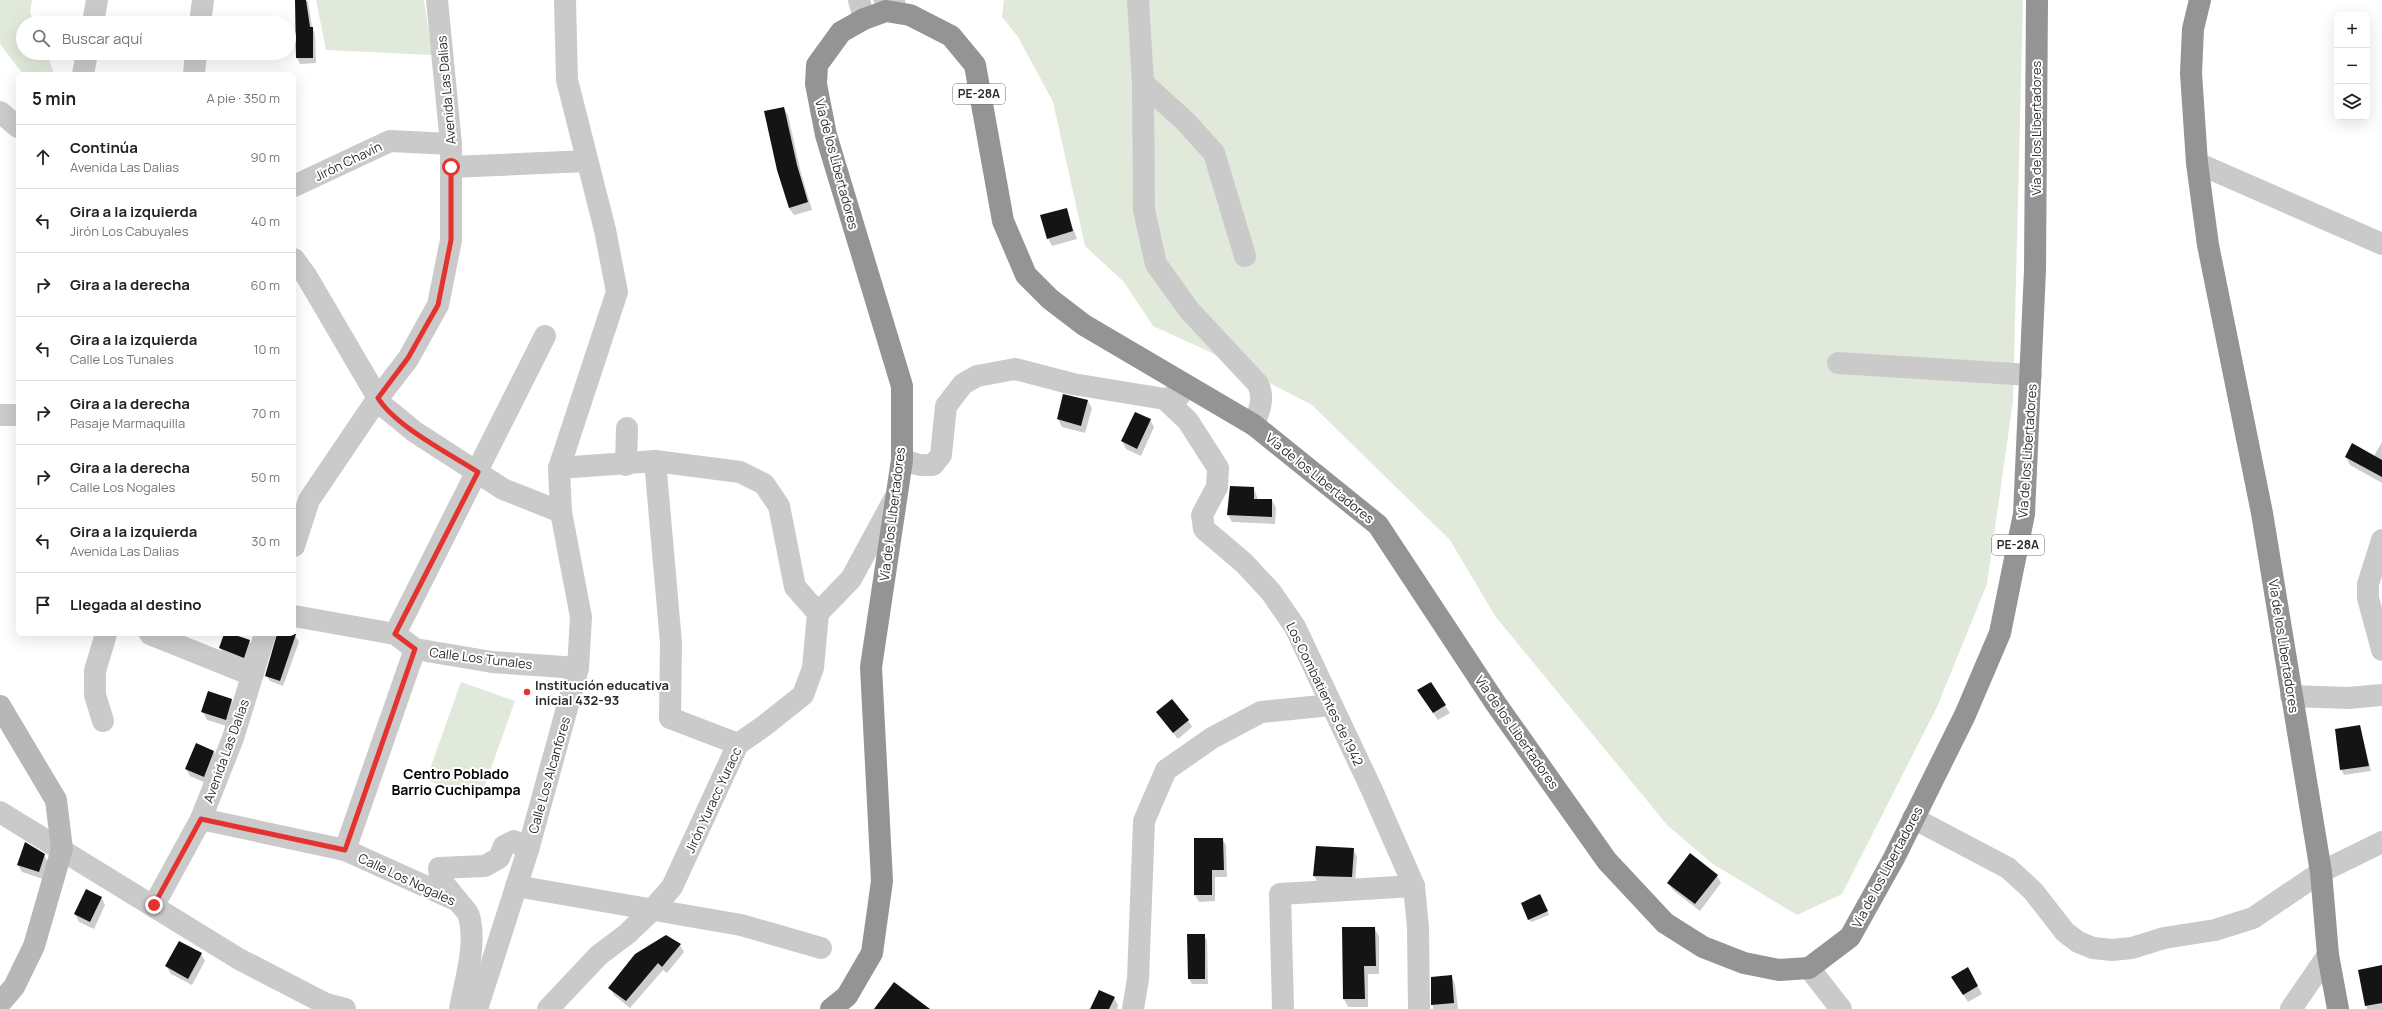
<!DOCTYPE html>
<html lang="es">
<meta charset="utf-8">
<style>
:root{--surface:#fff;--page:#f6f6f6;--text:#222;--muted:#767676;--line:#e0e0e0}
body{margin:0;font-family:Manrope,sans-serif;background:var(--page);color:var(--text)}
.controls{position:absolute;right:12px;top:12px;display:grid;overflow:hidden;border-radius:6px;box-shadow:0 4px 16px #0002}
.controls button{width:36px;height:36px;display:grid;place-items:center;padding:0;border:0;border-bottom:1px solid var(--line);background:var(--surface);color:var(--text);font:20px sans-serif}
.stop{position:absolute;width:12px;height:12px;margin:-9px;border:3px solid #e3332f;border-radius:50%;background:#fff}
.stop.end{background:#e3332f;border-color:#fff;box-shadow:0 1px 4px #0008}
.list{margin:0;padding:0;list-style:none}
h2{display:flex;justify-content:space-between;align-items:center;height:52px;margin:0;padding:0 16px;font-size:17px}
h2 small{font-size:13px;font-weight:400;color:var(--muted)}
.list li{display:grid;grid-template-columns:26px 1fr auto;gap:12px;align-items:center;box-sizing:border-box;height:64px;padding:0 16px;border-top:1px solid var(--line)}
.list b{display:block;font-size:15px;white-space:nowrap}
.list p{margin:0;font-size:13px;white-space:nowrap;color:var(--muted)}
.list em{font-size:13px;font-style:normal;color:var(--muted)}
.icon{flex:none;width:22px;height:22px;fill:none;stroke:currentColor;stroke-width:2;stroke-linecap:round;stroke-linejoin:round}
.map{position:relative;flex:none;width:2382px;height:1009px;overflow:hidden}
.search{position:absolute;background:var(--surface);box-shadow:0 4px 16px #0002;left:16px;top:16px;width:280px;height:44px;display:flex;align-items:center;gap:10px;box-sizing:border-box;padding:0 14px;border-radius:22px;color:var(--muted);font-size:15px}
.panel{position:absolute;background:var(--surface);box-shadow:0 4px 16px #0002;left:16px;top:72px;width:280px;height:564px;border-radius:6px}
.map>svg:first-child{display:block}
.green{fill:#e1eada}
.shadow{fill:#0003}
.building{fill:#141414}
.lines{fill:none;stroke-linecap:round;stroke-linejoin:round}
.street{stroke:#cacaca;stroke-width:22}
.secondary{stroke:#b7b7b7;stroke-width:22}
.highway{stroke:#949494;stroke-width:22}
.route{stroke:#e3332f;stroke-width:5}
.poi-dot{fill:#e3332f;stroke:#fff;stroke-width:1.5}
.labels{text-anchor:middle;stroke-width:4;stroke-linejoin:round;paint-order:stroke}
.shield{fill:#fff;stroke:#6c6c6c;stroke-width:1}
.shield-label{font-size:12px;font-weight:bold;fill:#2d2d2d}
.street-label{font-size:13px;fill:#2d2d2d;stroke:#fff}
.poi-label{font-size:13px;font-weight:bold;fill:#2d2d2d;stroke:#fff;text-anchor:start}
.neighbourhood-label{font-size:14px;font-weight:bold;fill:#000;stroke:#fff}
</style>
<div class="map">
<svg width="2382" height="1009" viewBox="0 0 2382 1009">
<rect width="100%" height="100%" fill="#fff"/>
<g class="green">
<polygon points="0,0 32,0 30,12 34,23 23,23 23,53 47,53 54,74 23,74 0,44"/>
<polygon points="316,0 424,0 432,55 326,50"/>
<polygon points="1004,0 2023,0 2013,401 1987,584 1937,707 1842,894 1797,915 1713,864 1668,826 1495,616 1450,540 1312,405 1208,351 1153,326 1123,281 1085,246 1053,102 1018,37 1002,17"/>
<polygon points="461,682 515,701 480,799 426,780"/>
</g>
<g class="shadow">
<polygon points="296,0 308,1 312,27 315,34 316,63 300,64 297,58"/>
<polygon points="873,0 905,0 906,5 878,10"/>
<polygon points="784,108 788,115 801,173 812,210 794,215 789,208"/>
<polygon points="1066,209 1077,239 1052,246 1048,238"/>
<polygon points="1064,396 1087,400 1092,408 1085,433 1062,427 1058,419"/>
<polygon points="1150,420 1154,427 1141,456 1126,449 1122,441"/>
<polygon points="2382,442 2382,483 2350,465 2346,457 2374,456"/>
<polygon points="1254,488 1258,500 1272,500 1276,508 1275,524 1232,522 1228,515"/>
<polygon points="225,634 249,641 254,648 248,665 225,656 220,648"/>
<polygon points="278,634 295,636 299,642 283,686 270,681 266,675"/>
<polygon points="1430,683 1450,713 1438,720 1423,698"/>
<polygon points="231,699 236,707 230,727 207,720 203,712"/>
<polygon points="1158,713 1188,720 1192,727 1178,739"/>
<polygon points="2360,726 2371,771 2344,775 2341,769"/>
<polygon points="196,745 214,752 218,759 208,784 190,776 186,769"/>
<polygon points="1195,839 1222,839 1226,845 1227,877 1215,877 1215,901 1199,902 1195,895"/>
<polygon points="1317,847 1353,849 1357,857 1355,884 1319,884 1314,876"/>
<polygon points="44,855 48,862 43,879 22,872 18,865"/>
<polygon points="1717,876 1721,883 1700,911 1673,890 1668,883"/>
<polygon points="101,897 105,905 94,929 79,922 75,914"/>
<polygon points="1542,899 1549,915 1531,922 1529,919"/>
<polygon points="1343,928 1374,928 1379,936 1379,974 1368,974 1368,1007 1348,1007 1344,999"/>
<polygon points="1204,935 1207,941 1208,984 1192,984 1189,979"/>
<polygon points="680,945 684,952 667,973 663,970 630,1008 614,995 610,988"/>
<polygon points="201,954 205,961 192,985 171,974 166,966"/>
<polygon points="2382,966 2382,1009 2367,1009 2359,970"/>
<polygon points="1967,968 1982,994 1968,1002 1952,977"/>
<polygon points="1451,976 1455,984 1458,1009 1433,1009 1432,978"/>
<polygon points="1114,998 1118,1005 1117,1009 1091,1009"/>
</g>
<g class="building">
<polygon points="295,0 306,0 310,27 313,27 313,58 296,58"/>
<polygon points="784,107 797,165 808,202 789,208 777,170 764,111"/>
<polygon points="1067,208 1073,231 1047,239 1040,215"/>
<polygon points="1063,394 1088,400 1081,426 1057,419"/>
<polygon points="1135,412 1151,419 1137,449 1121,441"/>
<polygon points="2352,443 2382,460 2382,477 2345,457"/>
<polygon points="1230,486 1254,487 1254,499 1272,499 1272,517 1227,515"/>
<polygon points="224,634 232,634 250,640 244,658 219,648"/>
<polygon points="277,634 296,634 280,681 265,676"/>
<polygon points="1431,682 1446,705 1433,713 1417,690"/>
<polygon points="208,691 232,699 226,720 201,712"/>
<polygon points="1172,699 1189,720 1173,733 1156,712"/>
<polygon points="2360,725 2369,766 2340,770 2335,729"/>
<polygon points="196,743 214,751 204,777 185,769"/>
<polygon points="1194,838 1223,838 1224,870 1212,870 1212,895 1194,895"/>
<polygon points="25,842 45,854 39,872 17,865"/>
<polygon points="1316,846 1354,848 1352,877 1313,876"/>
<polygon points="1690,853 1718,875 1695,904 1667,883"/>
<polygon points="86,889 102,897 90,922 74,914"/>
<polygon points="1540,894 1548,911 1528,920 1521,903"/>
<polygon points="1342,927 1375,927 1376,966 1364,966 1365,999 1343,999"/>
<polygon points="1187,934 1205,934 1205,979 1188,979"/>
<polygon points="666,935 681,944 662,967 658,963 626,1001 608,988 635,954"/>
<polygon points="179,941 202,953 188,979 165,966"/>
<polygon points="2382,965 2382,1003 2365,1006 2358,970"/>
<polygon points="1968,967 1978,986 1963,995 1951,977"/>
<polygon points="1452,975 1454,1003 1431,1005 1431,977"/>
<polygon points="894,982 930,1009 874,1009"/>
<polygon points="1099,990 1115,997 1109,1009 1090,1009"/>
</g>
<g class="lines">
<g class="street">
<polyline points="859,0 864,19"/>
<path d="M1138,0L1143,83L1144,210L1156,264L1189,310L1258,384C1265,399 1259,410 1254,425"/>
<polyline points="93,23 97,0"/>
<polyline points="200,23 203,0"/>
<polyline points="83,74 87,53"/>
<polyline points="194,74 196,53"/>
<polyline points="1143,83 1185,121 1214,153 1245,256"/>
<polyline points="0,112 18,127"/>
<polyline points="2197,163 2382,244"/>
<polyline points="451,167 587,161"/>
<polyline points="294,186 390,141 451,144"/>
<polyline points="294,259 307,277 382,405 415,432 503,489 561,512"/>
<polyline points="1838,363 2031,375"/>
<polyline points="1165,399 1188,421 1218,468 1217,487 1202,515 1204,529 1244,563 1271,592 1295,627 1371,788 1414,886 1418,928 1419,1009"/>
<polyline points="0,415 18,415"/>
<polyline points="902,460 920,465 933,465 941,455 946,406 963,384 977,376 1015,369 1073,384 1165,399 1180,395"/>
<polyline points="655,461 671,643 670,718 738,744"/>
<polyline points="626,465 627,428"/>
<polyline points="559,468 655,461 740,472 764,484 779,506 795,587 818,613"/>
<polyline points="2382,540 2368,584 2368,598 2382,650"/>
<polyline points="294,546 309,500 378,398 408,359 438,305 451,240 451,144 437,0"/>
<polyline points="294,616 395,634 415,649 492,662 578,668"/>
<polyline points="150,634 252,675"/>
<polyline points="395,634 545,336"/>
<polyline points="2291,696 2348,698 2382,695"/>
<polyline points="103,721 95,695 95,671 106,634"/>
<polyline points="0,812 239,959 326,1004 345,1009"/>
<polyline points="1913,818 2008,868 2033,891 2065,932 2078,942 2093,948 2112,950 2132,948 2164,938 2215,930 2253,918 2321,872 2382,842"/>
<path d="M201,819L345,850L458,901C461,906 468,911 469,916C477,945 465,981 460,1009"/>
<polyline points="345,850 415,649"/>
<polyline points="516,886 741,925 821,948"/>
<polyline points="457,900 440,879 439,868 485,866 499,858 504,846 514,841 528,850"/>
<polyline points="154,905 201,819 233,738 265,634"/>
<polyline points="1809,968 1841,1009"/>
<polyline points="477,1009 528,850 578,668 581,617 561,512 559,468 617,292 605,230 567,80 565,0"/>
<polyline points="548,1009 599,955 627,934 653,909 672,887 738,744 764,726 803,695 813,668 818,613 851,579 895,498"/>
<polyline points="1133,1009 1138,979 1144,821 1166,770 1212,738 1261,712 1331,705"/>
<polyline points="1283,1009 1280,894 1414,886"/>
<polyline points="2291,1009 2328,955"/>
</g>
<polyline class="secondary" points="0,706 56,800 62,849 34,946 14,987 0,1003"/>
<g class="highway">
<polyline points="2200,0 2193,29 2191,73 2197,163 2208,245 2262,513 2321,872 2328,955 2338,1009"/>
<polyline points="831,1009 847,996 872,953 882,881 871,667 902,460 902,386 826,135 816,84 817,65 841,32 864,19 886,11 910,15 951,36 975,65 1003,221 1026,275 1050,299 1084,325 1254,425 1378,525 1496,704 1607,861 1665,923 1703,947 1744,963 1779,970 1809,968 1850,937 1894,858 1965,715 2000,633 2024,514 2035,270 2037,0"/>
</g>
</g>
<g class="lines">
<path class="route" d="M154,905L201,819L345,850L415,649L395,634L478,472C450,454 395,426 378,398L408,358L438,305L451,240V167"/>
</g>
<circle class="poi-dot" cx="527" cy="692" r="4"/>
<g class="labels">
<g class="shield">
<rect x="953" y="84" width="52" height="20" rx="3"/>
<rect x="1992" y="535" width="52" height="20" rx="3"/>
</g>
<g class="shield-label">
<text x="979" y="98">PE-28A</text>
<text x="2018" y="549">PE-28A</text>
</g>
<g class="street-label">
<text transform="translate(446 90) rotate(-95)" y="5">Avenida Las Dalias</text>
<text transform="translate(2036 128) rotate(-90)" y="5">Vía de los Libertadores</text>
<text transform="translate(348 161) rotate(-26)" y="5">Jirón Chavín</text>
<text transform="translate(837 164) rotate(75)" y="5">Vía de los Libertadores</text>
<text transform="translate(2027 451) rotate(-86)" y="5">Vía de los Libertadores</text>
<text transform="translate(1320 478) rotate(39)" y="5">Vía de los Libertadores</text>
<text transform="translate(892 514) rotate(-83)" y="5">Vía de los Libertadores</text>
<text transform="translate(2284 646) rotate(81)" y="5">Vía de los Libertadores</text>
<text transform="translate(481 658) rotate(7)" y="5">Calle Los Tunales</text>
<text transform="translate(1325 694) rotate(64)" y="5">Los Combatientes de 1942</text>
<text transform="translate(1517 732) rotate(55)" y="5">Vía de los Libertadores</text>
<text transform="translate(226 751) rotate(-70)" y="5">Avenida Las Dalias</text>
<text transform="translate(549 775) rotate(-74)" y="5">Calle Los Alcanfores</text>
<text transform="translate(713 800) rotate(-65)" y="5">Jirón Yuracc Yuracc</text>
<text transform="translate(1887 867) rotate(-62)" y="5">Vía de los Libertadores</text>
<text transform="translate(407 879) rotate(25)" y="5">Calle Los Nogales</text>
</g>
<g class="poi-label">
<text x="535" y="690">Institución educativa<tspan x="535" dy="15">inicial 432-93</tspan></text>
</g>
<g class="neighbourhood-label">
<text x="456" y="779">Centro Poblado<tspan x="456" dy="16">Barrio Cuchipampa</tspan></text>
</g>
</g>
</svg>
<div class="controls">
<button>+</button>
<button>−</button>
<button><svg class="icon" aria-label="layers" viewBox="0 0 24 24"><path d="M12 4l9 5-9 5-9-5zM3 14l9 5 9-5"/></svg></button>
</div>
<div class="stop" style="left:451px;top:167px"></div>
<div class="stop end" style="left:154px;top:905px"></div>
<div class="search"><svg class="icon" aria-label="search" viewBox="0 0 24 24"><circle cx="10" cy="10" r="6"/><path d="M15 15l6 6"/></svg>Buscar aquí</div>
<section class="panel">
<h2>5 min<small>A pie · 350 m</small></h2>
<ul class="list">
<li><svg class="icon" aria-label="ahead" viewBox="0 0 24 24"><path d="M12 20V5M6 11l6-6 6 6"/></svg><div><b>Continúa</b><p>Avenida Las Dalias</p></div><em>90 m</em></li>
<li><svg class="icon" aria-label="left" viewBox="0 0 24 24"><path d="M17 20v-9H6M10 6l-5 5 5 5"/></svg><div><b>Gira a la izquierda</b><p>Jirón Los Cabuyales</p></div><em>40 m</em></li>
<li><svg class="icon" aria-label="right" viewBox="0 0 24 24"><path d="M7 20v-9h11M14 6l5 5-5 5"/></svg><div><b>Gira a la derecha</b></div><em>60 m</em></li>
<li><svg class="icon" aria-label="left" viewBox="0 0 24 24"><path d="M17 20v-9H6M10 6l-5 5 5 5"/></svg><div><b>Gira a la izquierda</b><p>Calle Los Tunales</p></div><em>10 m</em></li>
<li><svg class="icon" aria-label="right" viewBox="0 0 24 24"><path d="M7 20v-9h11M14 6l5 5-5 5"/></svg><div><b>Gira a la derecha</b><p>Pasaje Marmaquilla</p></div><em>70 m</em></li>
<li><svg class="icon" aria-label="right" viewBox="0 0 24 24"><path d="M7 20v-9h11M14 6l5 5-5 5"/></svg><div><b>Gira a la derecha</b><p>Calle Los Nogales</p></div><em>50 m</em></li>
<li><svg class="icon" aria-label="left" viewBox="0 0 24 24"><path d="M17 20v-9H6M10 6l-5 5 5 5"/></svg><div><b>Gira a la izquierda</b><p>Avenida Las Dalias</p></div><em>30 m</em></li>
<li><svg class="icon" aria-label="arrive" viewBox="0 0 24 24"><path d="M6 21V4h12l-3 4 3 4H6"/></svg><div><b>Llegada al destino</b></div></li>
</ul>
</section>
</div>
